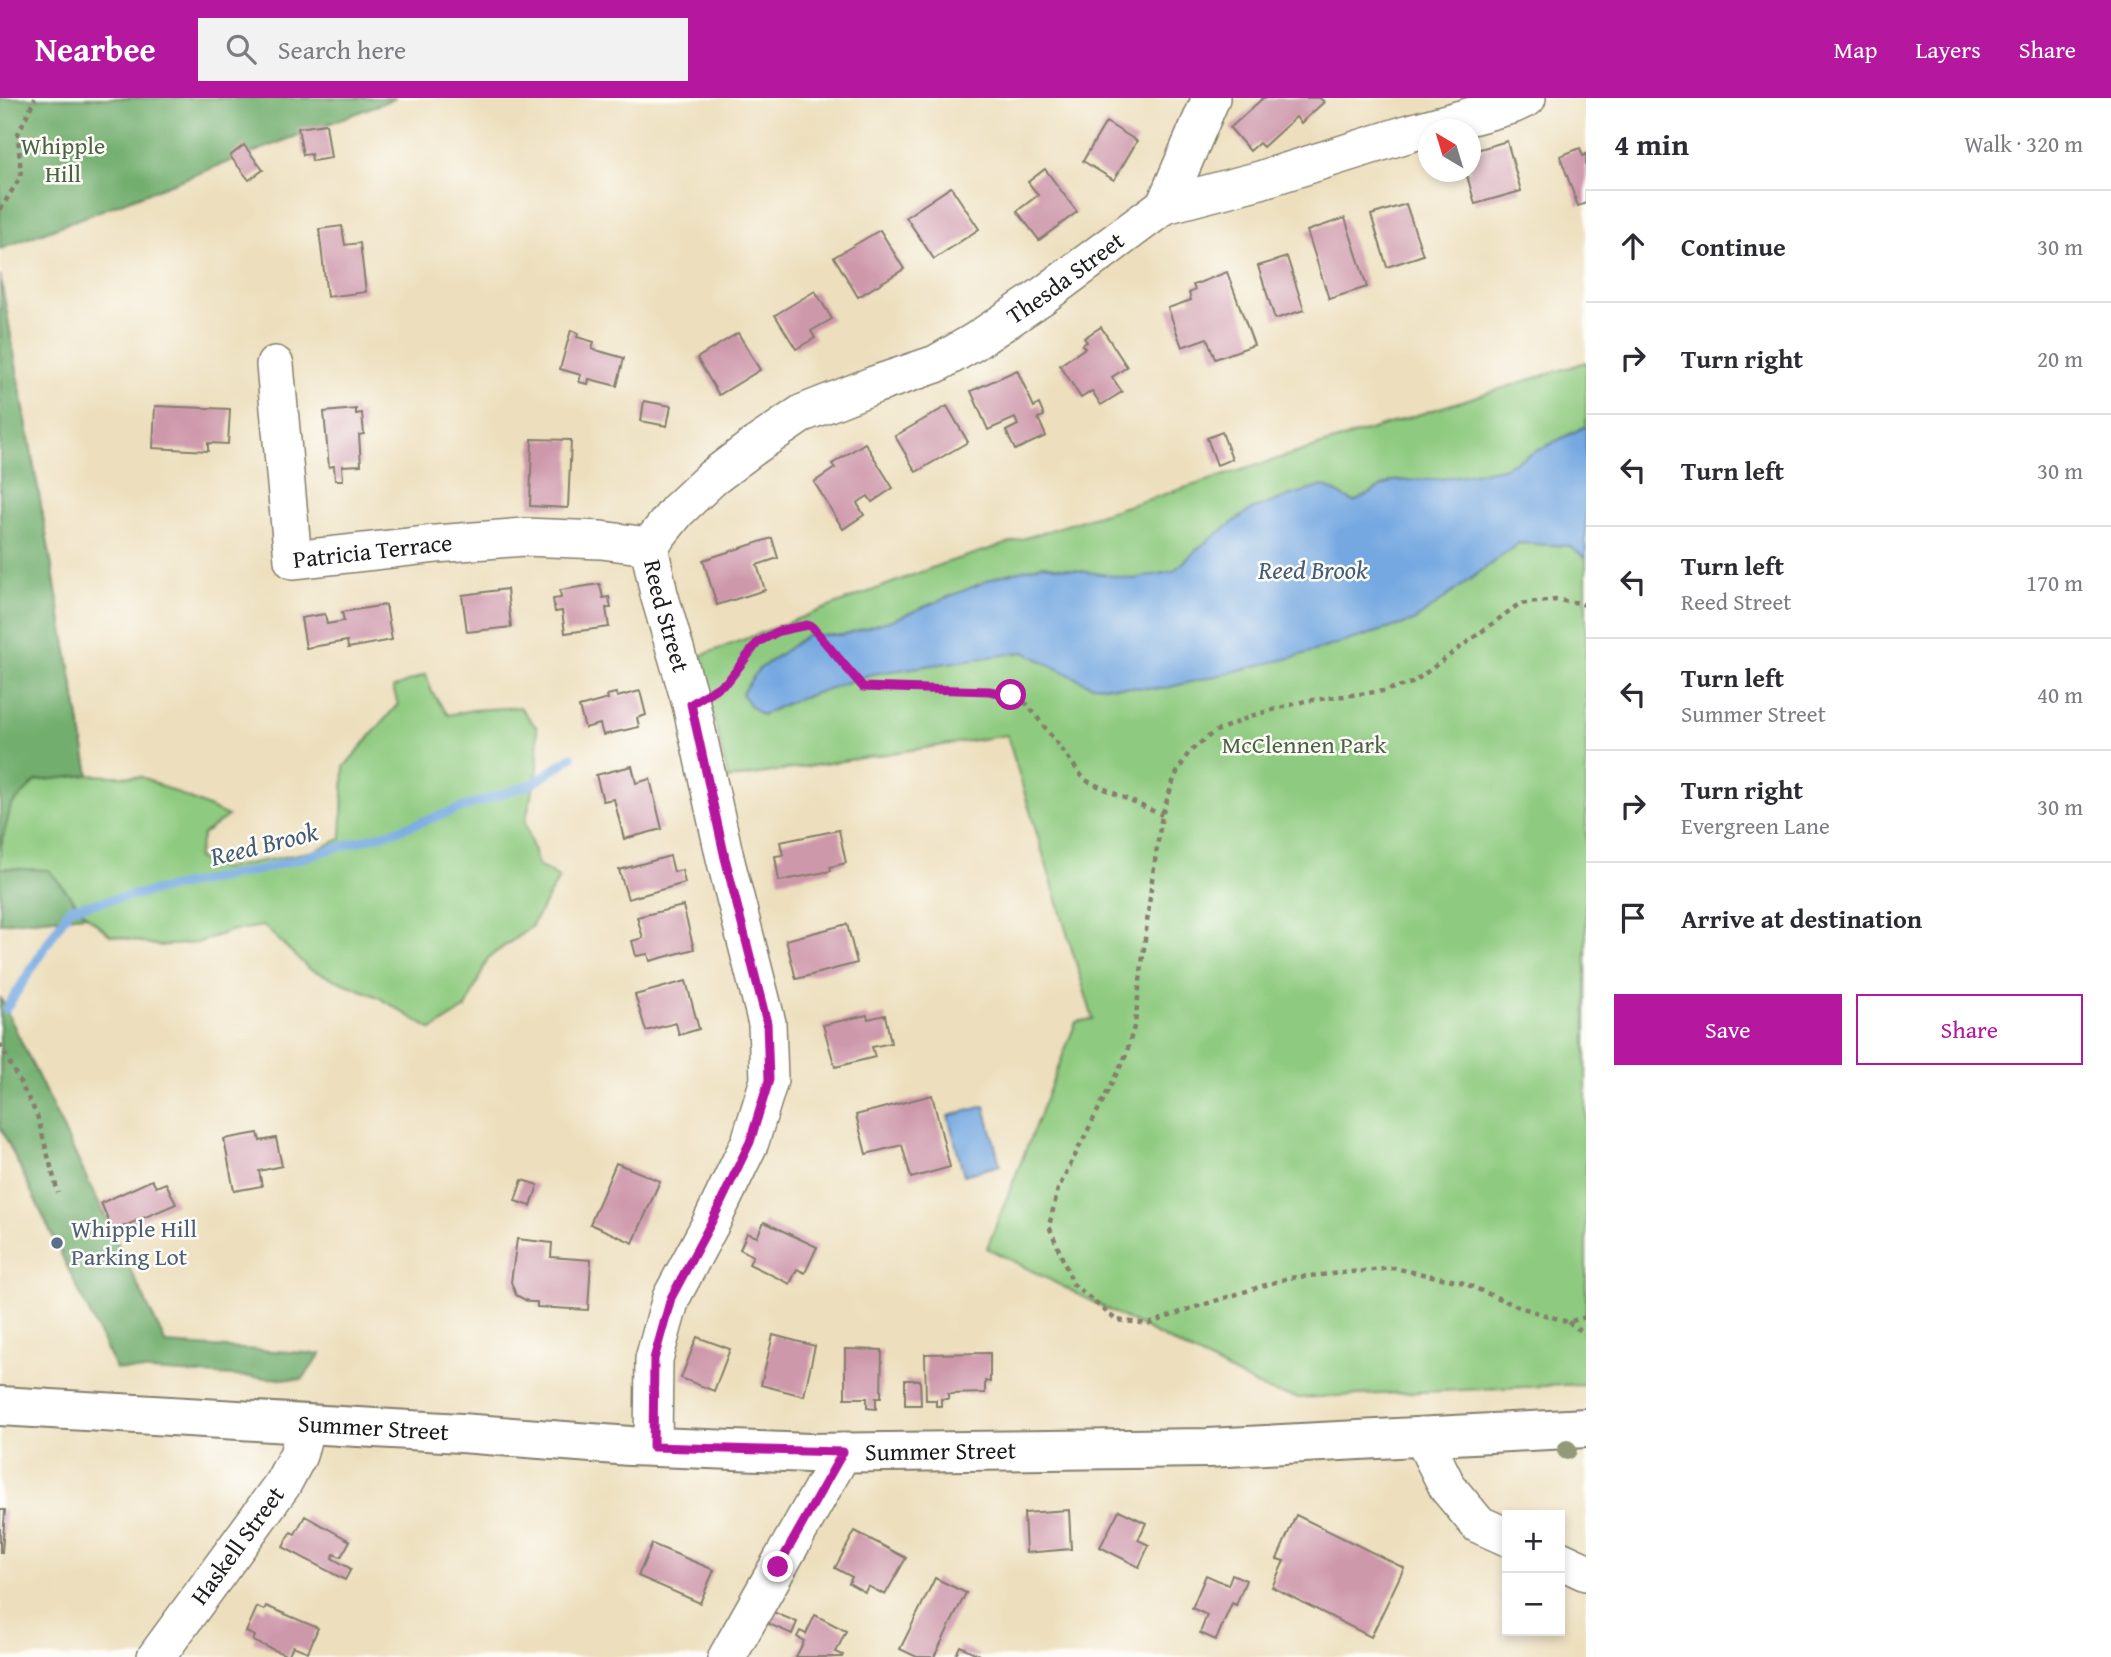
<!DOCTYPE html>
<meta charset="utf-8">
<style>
:root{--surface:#fff;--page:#f2f2f3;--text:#2b2b33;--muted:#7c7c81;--line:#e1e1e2;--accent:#b5179e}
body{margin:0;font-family:"Gentium Book Plus",serif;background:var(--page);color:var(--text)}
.controls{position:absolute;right:21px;bottom:21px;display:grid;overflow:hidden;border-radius:0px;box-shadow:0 4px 10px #0003}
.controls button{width:63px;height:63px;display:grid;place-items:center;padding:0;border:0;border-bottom:2px solid var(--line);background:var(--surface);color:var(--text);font:35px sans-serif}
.compass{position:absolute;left:1418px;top:21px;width:63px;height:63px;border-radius:50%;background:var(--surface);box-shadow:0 4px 10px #0003;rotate:322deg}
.stop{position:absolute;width:21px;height:21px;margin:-16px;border:5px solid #b5179e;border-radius:50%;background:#fff}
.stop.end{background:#b5179e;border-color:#fff;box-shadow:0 2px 7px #0008}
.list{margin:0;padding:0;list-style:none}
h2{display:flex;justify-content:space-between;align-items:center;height:91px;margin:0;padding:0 28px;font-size:30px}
h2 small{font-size:23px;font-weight:400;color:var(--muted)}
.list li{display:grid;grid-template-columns:46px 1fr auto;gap:21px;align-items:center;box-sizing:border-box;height:112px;padding:0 28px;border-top:2px solid var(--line)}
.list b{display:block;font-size:26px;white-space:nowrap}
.list p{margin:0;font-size:23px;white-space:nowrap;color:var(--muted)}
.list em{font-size:23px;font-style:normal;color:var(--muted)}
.actions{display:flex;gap:14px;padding:21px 28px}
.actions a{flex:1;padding:16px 0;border:2px solid var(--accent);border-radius:0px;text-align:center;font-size:24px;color:var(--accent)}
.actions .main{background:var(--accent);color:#fff}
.icon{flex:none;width:38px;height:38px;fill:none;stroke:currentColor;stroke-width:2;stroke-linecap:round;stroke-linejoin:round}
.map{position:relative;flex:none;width:1586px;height:1559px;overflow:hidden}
header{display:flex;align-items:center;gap:42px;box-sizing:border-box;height:98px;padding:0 35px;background:var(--accent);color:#fff}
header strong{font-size:33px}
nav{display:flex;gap:38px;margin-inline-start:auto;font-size:24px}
.search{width:490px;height:63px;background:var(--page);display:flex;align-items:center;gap:18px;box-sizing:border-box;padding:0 24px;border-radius:0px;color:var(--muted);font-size:26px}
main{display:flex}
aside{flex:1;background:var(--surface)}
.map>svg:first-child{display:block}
.green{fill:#8eca7f;stroke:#55734e;stroke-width:2}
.forest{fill:#72ae6e;stroke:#476545;stroke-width:2}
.water{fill:#75a8e1;stroke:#48627e;stroke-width:2}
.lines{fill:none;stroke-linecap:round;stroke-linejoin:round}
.stream{stroke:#75a8e1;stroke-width:9}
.building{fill:#ce98ab}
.street-casing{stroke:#847e6c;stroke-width:40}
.secondary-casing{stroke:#847e6c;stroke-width:42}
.path{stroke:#847e6c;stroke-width:4.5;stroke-dasharray:5 5;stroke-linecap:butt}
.street{stroke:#fff;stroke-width:37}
.secondary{stroke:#fff;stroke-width:38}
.tree{fill:#939a7a}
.route{stroke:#b5179e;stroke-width:9}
.service-dot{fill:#5c6f8a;stroke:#fdfcf7;stroke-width:2.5}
.labels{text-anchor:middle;stroke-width:5;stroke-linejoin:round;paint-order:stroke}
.park-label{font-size:24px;fill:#4a6244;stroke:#fdfcf7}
.street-label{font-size:24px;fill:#1c1c1c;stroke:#fdfcf7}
.service-label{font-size:24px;fill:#4e5e75;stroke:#fdfcf7;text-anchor:start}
.water-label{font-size:26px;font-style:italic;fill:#445b75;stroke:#fdfcf7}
</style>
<header>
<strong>Nearbee</strong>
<div class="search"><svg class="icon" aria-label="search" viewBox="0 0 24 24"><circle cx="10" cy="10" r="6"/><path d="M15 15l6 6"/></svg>Search here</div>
<nav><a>Map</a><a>Layers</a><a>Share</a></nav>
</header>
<main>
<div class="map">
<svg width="1586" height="1559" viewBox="0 0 1586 1559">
<rect width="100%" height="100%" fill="#fdfcf7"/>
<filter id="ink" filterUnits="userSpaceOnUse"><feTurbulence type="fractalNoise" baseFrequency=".0143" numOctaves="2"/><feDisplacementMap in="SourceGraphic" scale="14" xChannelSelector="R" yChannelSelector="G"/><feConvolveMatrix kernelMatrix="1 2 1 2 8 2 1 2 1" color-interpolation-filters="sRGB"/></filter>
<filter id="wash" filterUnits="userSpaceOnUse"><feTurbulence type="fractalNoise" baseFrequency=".00686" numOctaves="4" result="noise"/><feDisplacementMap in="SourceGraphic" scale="28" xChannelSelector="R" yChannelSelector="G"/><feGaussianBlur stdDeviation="1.57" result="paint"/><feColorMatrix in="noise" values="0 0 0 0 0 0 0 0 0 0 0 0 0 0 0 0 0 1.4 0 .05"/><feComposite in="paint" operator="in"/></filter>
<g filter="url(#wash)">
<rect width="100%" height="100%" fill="#eddfbd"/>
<g class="green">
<polygon points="0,177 89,677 142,679 228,718 203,736 197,760 221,771 313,753 341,741 344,669 398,606 393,590 426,576 432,594 448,617 472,612 520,609 537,630 538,671 525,724 538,767 559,780 531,829 488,860 466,910 432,932 378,899 309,871 264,828 230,833 197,845 159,848 110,837 86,817 0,825"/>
<polygon points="1586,264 1586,1286 1298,1300 1268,1293 987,1150 1076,924 1093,921 1007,637 728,681 700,558 942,466"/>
</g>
<g class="forest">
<polygon points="0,0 396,0 0,151"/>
<polygon points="0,177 89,677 36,683 11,708 0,752"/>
<polygon points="0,770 49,772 86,817 0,825"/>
<polygon points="0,899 166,1246 321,1256 302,1282 116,1271 0,1028"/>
</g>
<g class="water">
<polygon points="1586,328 1586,460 1569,448 1519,445 1414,523 1294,559 1162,591 1090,587 1024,554 871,576 790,604 762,617 750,608 742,595 758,572 807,537 842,537 895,521 999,478 1043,467 1133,481 1174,473 1202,447 1249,413 1291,397 1324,388 1354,404 1392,383 1440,381 1503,370"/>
<polygon points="985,1008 1000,1067 964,1077 948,1018"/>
</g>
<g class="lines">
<polyline class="stream" points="6,911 70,810 263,771 395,733 534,685 572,659"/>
</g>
<g id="blocks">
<g class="building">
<polygon points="1263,0 1320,0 1324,4 1301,25 1296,19 1263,49 1259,45 1250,53 1230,30"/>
<polygon points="1106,24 1137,43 1114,82 1083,63"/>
<polygon points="326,26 331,60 312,63 311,56 303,57 298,30"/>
<polygon points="1507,43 1521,93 1475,106 1466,74 1470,74 1470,54"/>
<polygon points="244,47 263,72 249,82 230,58"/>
<polygon points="1580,50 1583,58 1586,56 1586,105 1578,108 1560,58"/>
<polygon points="1045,71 1077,114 1039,142 1017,113 1038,97 1028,84"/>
<polygon points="951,89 979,131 934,161 906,119"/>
<polygon points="1406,106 1423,157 1387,169 1371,117"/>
<polygon points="1345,120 1367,189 1329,201 1307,133"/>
<polygon points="342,128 345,147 360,145 366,194 327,199 319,131"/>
<polygon points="880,132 904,171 858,199 834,159"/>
<polygon points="1287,159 1304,212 1275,221 1258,168"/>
<polygon points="1227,174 1254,247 1215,261 1207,240 1182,249 1168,210 1191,202 1189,195 1195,192 1193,187"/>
<polygon points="815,193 832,221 811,233 815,240 796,251 775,217"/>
<polygon points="1101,229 1127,269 1112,279 1122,294 1101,307 1092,293 1081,300 1060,267 1085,250 1082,247 1087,244 1084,240"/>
<polygon points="571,232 578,235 577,239 594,244 592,251 624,260 617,288 589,281 588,286 579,284 581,277 560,271"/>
<polygon points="738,235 760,272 719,297 697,260"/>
<polygon points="1017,272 1034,309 1039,306 1044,318 1038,320 1046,338 1015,352 1006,333 1018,327 1015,320 988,332 971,293"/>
<polygon points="644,303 671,308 667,328 641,323"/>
<polygon points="155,308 230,311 228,346 208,345 208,353 153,350"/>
<polygon points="947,308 968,344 916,374 895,338"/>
<polygon points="356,311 356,316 362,315 364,336 359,337 361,367 342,368 343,382 335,382 334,368 329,369 324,314"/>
<polygon points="1222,334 1232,361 1217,367 1207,340"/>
<polygon points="532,341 571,342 568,410 530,408"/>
<polygon points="865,345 893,390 872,404 868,398 857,405 864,417 843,431 814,384 835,370 832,366"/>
<polygon points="772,440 778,460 757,467 765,492 717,507 703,462"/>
<polygon points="600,486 603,500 609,499 611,510 606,510 609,529 565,535 562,513 555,514 553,501 561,500 560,492"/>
<polygon points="507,491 511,529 467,534 462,497"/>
<polygon points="386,507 392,542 348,550 347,543 306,550 301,520 325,516 327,526 344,523 342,514"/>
<polygon points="640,593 646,617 637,620 639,629 603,637 600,626 585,630 579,609 608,601 607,597 616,595 617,599"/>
<polygon points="632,668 636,685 650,681 662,731 624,741 614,701 603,703 596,677"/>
<polygon points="839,732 846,765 830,769 831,773 779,783 775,758 783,757 780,744"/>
<polygon points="670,758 674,774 682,772 685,785 628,801 619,772"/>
<polygon points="683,808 694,851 650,863 648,856 636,858 632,843 643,840 637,819"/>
<polygon points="847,826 857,865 796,881 786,842"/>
<polygon points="686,883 699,931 679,937 676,925 646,933 635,897"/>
<polygon points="867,917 868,921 885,917 891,945 872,949 875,959 835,969 823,927"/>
<polygon points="932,997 950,1069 911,1080 902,1047 866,1056 856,1017"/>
<polygon points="258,1035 260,1043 276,1040 282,1068 259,1073 262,1088 234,1093 224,1041"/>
<polygon points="616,1065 660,1083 633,1145 590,1126"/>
<polygon points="152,1082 156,1089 166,1085 176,1106 113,1133 101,1105"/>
<polygon points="522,1082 538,1087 531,1108 515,1103"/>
<polygon points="764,1124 817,1149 805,1175 797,1171 790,1186 749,1166 753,1158 740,1151 747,1135 757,1139"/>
<polygon points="517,1141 552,1145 551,1159 591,1162 588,1212 537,1209 537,1204 529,1204 516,1197 511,1184"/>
<polygon points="773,1237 815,1248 804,1298 761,1287"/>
<polygon points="697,1239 730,1251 714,1293 681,1280"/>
<polygon points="845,1251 882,1252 881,1300 876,1300 876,1311 867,1310 867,1300 845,1300"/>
<polygon points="990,1255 990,1284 985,1283 985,1295 948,1296 948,1301 941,1301 941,1308 936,1308 936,1302 926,1302 925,1256"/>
<polygon points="905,1282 920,1282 921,1307 905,1307"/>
<polygon points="0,1412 5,1412 2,1454 0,1454"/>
<polygon points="1069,1412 1071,1451 1026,1455 1024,1415"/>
<polygon points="1119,1412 1146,1425 1138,1442 1149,1447 1139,1469 1100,1449"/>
<polygon points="1296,1417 1404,1470 1371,1539 1272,1489 1284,1463 1277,1461"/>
<polygon points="305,1418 350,1443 341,1459 334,1456 332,1460 351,1471 345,1482 283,1449 291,1434 295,1436"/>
<polygon points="855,1433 906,1460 885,1497 868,1488 865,1494 849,1485 852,1479 835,1470"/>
<polygon points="652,1446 714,1472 700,1505 638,1478"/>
<polygon points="1232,1476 1246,1482 1236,1507 1232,1505 1216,1542 1200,1535 1207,1517 1192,1510 1206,1477 1228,1487"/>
<polygon points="935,1480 966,1495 934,1559 917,1559 900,1551"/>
<polygon points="266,1508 318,1530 308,1554 293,1548 288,1558 253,1543 255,1538 246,1534 257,1509 264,1512"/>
<polygon points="773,1514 797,1524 792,1536 769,1526"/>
<polygon points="815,1517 846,1533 836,1554 843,1557 842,1559 796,1559 804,1543 797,1539 800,1533 806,1536"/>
<polygon points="960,1548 979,1557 978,1559 955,1559"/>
</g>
</g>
</g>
<g filter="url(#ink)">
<use href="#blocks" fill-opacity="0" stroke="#847e6c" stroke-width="2"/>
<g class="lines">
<g class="street-casing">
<g id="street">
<polyline points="1165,107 1211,0"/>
<path id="s1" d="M275,267L293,462L436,446L524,439L601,442L649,448"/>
<path id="s2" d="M649,448L677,413L712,380L753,349L803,315L874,287L936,266L974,244L1041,199L1165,107L1260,82L1410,35L1512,7L1527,0"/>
<path id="s3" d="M649,448L659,496L691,606L725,760L767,925L769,982L750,1044L711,1125L671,1200L654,1261L653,1349"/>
<polyline points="1422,1338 1448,1390 1478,1426 1507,1439"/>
<polyline points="1560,1462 1586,1474"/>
<path id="s4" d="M156,1559L282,1387L298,1357L306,1327"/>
<polyline points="727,1559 843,1354"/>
</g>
</g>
<g class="secondary-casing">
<g id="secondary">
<path id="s5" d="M0,1308L461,1335L630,1348L809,1355L1208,1350L1586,1330"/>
</g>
</g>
<g class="path">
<polyline points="0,112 21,78 18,36 35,0"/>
<polyline points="1586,508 1580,505 1555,502 1519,506 1412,585 1383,593 1305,603 1254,617 1214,634 1189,654 1175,678 1162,717 1152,782 1135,925 1126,957 1058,1091 1049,1128 1073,1186 1116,1222 1149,1226 1186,1212 1288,1180 1394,1170 1461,1184 1519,1209 1568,1224 1586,1219"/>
<path d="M718,589C737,578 743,556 760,544C773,533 791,531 807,527L812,529L838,563L863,589L989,593L1011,597L1027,606L1085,682L1162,717"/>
<polyline points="0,946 37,1017 58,1095"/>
<polyline points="1568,1224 1586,1236"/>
</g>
<use href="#street" class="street"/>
<use href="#secondary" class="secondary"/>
</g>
<circle class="tree" cx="1567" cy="1352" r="10"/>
</g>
<g class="lines" filter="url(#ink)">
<polyline class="route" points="778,1469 843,1354 653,1349 654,1261 671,1200 711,1125 750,1044 769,982 767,925 725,760 691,606 728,583 758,544 779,533 807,527 812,529 863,589 989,593 1011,597"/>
</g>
<circle class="service-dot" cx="57" cy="1145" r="7"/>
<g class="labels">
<g class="park-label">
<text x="63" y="56">Whipple<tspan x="63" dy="28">Hill</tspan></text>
<text x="1304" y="655">McClennen Park</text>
</g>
<g class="street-label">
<text dy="8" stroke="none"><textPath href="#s2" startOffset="502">Thesda Street</textPath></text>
<text dy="8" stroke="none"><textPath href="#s1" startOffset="276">Patricia Terrace</textPath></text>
<text dy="8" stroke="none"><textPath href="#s3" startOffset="72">Reed Street</textPath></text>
<text dy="8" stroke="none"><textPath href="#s5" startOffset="374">Summer Street</textPath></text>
<text dy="8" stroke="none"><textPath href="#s5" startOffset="942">Summer Street</textPath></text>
<text dy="8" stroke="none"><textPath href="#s4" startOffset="138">Haskell Street</textPath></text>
</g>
<g class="service-label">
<text x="71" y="1139">Whipple Hill<tspan x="71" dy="28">Parking Lot</tspan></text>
</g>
<g class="water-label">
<text x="1313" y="481">Reed Brook</text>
<text transform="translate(264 746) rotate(-14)" y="9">Reed Brook</text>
</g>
</g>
</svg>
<div class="controls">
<button>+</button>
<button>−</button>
</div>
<svg class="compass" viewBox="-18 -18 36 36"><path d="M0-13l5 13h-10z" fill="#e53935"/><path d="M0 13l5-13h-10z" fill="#7c7c81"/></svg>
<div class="stop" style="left:1011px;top:597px"></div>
<div class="stop end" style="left:778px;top:1469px"></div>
</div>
<aside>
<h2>4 min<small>Walk · 320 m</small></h2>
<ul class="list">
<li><svg class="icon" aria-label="ahead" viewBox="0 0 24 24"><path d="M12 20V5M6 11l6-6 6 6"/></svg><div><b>Continue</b></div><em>30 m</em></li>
<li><svg class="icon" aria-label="right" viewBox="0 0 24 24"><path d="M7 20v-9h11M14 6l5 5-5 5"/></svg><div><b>Turn right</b></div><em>20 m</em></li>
<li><svg class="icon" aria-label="left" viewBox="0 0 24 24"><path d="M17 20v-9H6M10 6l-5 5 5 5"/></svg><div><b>Turn left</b></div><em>30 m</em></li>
<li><svg class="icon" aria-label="left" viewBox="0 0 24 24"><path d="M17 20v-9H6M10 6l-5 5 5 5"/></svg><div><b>Turn left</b><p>Reed Street</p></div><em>170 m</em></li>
<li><svg class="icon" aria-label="left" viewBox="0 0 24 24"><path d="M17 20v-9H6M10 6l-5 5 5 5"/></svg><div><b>Turn left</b><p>Summer Street</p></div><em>40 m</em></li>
<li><svg class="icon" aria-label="right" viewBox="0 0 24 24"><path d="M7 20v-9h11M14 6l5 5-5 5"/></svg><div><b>Turn right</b><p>Evergreen Lane</p></div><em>30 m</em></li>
<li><svg class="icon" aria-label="arrive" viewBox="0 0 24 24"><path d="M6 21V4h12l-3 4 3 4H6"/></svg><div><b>Arrive at destination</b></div></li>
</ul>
<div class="actions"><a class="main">Save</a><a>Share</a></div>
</aside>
</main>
